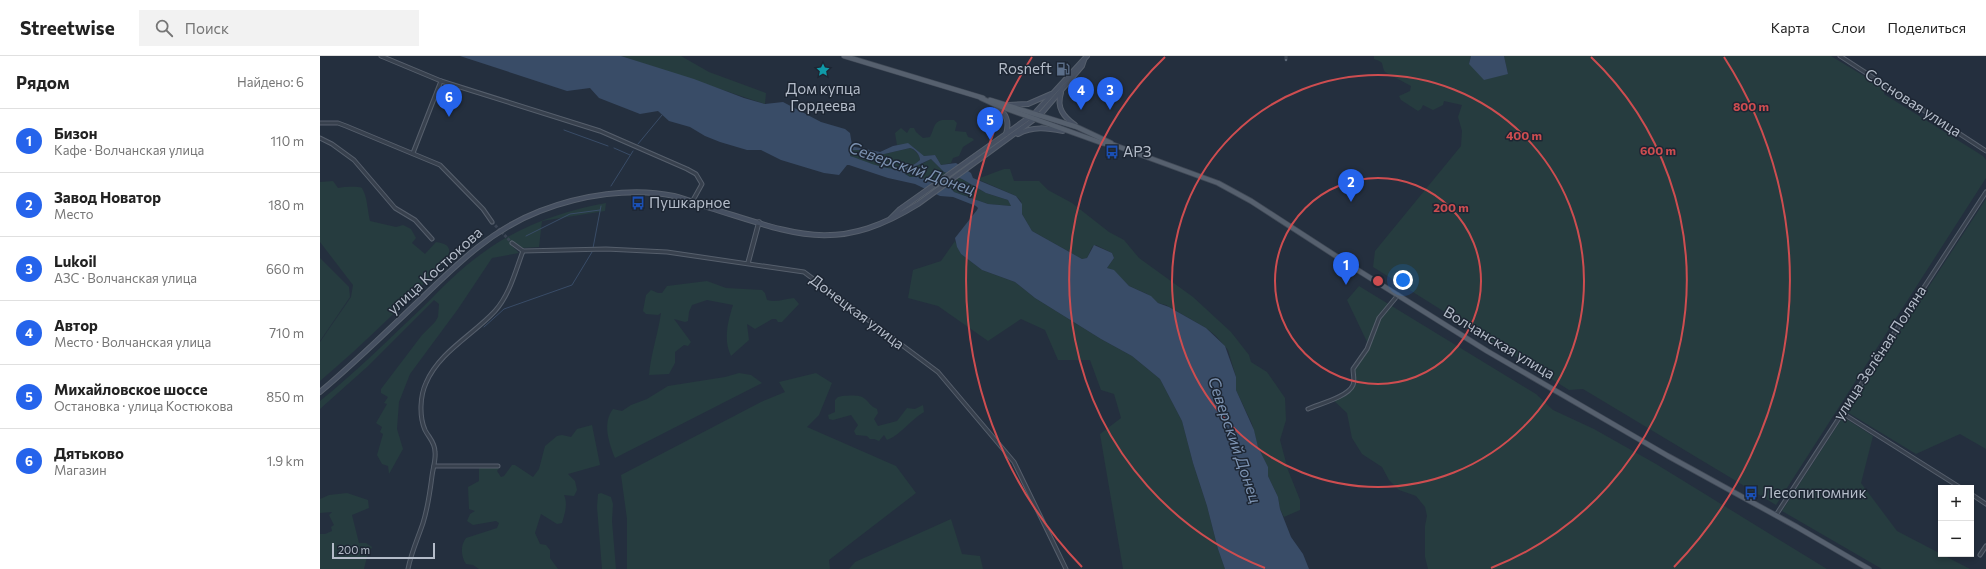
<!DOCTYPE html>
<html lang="ru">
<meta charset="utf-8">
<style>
:root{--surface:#fff;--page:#f2f2f2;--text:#222;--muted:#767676;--line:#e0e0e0;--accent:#2563eb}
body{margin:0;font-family:Commissioner,sans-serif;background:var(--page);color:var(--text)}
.controls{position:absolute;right:12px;bottom:12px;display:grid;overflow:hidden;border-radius:0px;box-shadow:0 2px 6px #0003}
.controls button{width:36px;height:36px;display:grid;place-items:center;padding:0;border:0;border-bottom:1px solid var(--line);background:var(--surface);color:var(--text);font:20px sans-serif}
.scale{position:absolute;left:12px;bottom:10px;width:103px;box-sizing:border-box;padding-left:4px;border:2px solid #b4bcc9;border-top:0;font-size:11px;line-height:14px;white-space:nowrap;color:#b4bcc9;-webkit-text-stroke:3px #1d2633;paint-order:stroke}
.you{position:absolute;left:1083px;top:224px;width:14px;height:14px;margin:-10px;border:3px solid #fff;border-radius:50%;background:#1a73e8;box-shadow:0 0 0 6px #1a73e833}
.badge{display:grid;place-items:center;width:26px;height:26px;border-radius:50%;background:var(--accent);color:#fff;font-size:13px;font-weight:700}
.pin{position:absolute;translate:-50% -33px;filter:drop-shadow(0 1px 2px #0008)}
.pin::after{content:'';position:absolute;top:21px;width:14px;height:12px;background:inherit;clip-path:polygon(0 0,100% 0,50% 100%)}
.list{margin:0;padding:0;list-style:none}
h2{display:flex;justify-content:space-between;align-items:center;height:52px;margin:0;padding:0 16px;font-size:17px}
h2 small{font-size:13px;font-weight:400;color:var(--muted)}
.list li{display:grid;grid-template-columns:26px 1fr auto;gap:12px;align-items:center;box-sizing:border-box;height:64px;padding:0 16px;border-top:1px solid var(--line)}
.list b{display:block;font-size:15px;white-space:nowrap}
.list p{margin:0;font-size:13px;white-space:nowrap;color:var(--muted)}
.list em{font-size:13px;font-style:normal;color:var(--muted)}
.icon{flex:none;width:22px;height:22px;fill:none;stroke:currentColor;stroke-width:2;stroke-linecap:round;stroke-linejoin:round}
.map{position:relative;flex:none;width:1666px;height:513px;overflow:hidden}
header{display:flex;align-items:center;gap:24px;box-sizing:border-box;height:56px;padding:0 20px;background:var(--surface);border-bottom:1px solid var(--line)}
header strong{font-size:19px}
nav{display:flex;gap:22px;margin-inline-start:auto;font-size:14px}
.search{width:280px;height:36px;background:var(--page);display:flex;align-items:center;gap:10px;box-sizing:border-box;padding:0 14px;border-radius:0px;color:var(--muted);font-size:15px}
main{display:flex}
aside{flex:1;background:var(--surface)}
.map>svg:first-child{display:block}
.green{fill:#263c3f}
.water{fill:#394c67;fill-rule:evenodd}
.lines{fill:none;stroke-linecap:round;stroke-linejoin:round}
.stream{stroke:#394c67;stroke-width:1}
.minor-tunnel{stroke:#3a4453;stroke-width:3;stroke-dasharray:3 1.5;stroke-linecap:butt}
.minor-casing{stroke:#565f6c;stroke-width:5}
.tertiary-casing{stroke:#565f6c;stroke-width:5.5}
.secondary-casing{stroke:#565f6c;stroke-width:6}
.primary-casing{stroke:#414a57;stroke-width:6}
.minor{stroke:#38414e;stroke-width:3}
.tertiary{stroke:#38414e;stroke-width:3.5}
.secondary{stroke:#465061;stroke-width:4}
.primary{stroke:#56606e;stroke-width:4.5}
.rail-casing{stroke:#5a6575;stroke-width:2.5}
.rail{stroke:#1d2633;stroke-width:1;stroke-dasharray:3;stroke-linecap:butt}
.ring{fill:none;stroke:#ce4d50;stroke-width:2}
.labels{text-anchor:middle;stroke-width:3;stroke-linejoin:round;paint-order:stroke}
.poi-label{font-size:15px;fill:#b4bcc9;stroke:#1d2633;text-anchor:start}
.street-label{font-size:15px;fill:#b4bcc9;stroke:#1d2633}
.water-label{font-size:16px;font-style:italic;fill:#7c92b1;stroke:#1d2633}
.centre{fill:#ce4d50;stroke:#1d2633;stroke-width:2}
.ring-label{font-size:12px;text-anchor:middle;font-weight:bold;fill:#ce4d50;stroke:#1d2633;stroke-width:3;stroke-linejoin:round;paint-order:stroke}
</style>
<header>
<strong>Streetwise</strong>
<div class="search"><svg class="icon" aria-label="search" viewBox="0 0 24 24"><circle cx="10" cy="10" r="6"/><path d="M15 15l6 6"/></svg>Поиск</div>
<nav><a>Карта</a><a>Слои</a><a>Поделиться</a></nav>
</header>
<main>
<aside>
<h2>Рядом<small>Найдено: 6</small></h2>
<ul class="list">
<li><span class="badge">1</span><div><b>Бизон</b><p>Кафе · Волчанская улица</p></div><em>110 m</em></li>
<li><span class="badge">2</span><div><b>Завод Новатор</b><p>Место</p></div><em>180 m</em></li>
<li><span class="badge">3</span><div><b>Lukoil</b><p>АЗС · Волчанская улица</p></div><em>660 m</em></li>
<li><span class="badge">4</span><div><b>Автор</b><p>Место · Волчанская улица</p></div><em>710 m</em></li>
<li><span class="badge">5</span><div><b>Михайловское шоссе</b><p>Остановка · улица Костюкова</p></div><em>850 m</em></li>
<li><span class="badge">6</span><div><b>Дятьково</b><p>Магазин</p></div><em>1.9 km</em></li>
</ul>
</aside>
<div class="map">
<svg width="1666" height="513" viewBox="0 0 1666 513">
<rect width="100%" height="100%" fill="#242f3e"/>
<g class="green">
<polygon points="301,0 361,0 389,16 446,37 445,48"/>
<path d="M1054,0H1151L1149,8L1188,18L1184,0H1511L1564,32V38L1663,100L1666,104V122L1456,449L1263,333L1249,334L1053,211L1055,195L1141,90L1142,75L1138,61L1142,49L1124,45L1123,49L1113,54L1103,49L1101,53L1098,55L1081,44L1079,40L1090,35L1091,30L1065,16C1060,7 1066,7 1054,3Z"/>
<path d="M622,64H634L637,67L635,75L646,76L648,81L652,82L654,84L643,91L639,100L633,102L631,107L621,109L615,99L604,100C592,92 592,86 577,89L575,77L581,72L587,77L590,72H594L596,76L603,82L610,81C614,74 613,66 622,64Z"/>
<path d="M590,92C594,93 600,99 600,104C578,124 552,107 530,100L531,94H542L560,99Z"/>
<polygon points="611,103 624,116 642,123 666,137 688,144 691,150 668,148 634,136 629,130 598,121 590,121 585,118 594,110 602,108"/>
<polygon points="684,113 690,113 694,125 719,125 728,134 752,147 789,176 804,184 819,202 873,241 911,276 929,299 931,306 947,316 965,342 966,364 960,384 968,414 980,444 980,454 964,461 960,453 958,441 948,420 948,411 938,391 932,368 916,334 916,321 908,294 896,280 886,272 846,249 838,247 827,238 809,230 794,215 787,212 794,202 792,197 776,189 772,191 767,202 762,203 712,175 702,158 701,145 696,140 657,123"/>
<path d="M13,125L18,132C23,131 38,130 42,132C48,143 47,153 50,165L76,171L83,169L91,173L96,182L92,187L105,198L116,186C129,188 132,192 127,204C86,246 45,287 0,325V286L31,241L33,229L0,186V126Z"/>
<polygon points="1666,143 1666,393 1640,378 1596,398 1527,356"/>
<path d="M286,147L285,155L222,165L219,191L202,192L192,185L190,188L199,197L172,202L138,253L90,318L79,346L77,373L83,393L69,418L68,410L62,408L57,399L63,378L60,376L62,371L56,367L67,348L64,347L68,341L61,337V333L102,279L115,266L118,261L119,248L114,244L47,311L0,353V345C36,316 69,283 103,251C122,232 141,212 164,196C200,170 242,155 286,147Z"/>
<polygon points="635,185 641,198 662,214 695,226 715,242 781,283 812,300 840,323 862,365 873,407 887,450 898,493 905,513 803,513 780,378 801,362 794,338 781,334 770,304 738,304 725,274 701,263 668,285 618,250 588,242 593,214 621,205"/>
<polygon points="0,202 29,231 30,241 0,285"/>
<path d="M387,225L406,232L442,234L445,237L447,244C456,247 464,243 474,242L479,248L462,266H458L456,263H452L435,273L427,268L429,284L411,300C403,284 408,265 413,249L387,244L372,249L369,256L368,265L365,266L354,263L371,286L368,290L364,289L355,296V307L349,318L329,319C331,297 338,278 341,257L338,259L326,258L323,255L326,239L331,234L338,237H342L347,230Z"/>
<polygon points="1039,230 1216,338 1233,354 1274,373 1336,408 1507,513 1108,513 1105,501 1105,470 1107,460 1105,451 1096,440 1079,434 1069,424 1062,411 1042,398 1032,382 1027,357 1012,343 1027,336 1033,330 1033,313 1047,293 1048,288 1027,244"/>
<path d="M419,317L431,319L442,327L295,402C289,387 282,367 293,353L302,355L311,349L327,343L348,330L405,321Z"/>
<polygon points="496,317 512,327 499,359 487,371 576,410 596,437 509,504 510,513 307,513 307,463 301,419 441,346 465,336 459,326"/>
<path d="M522,340C528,340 540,338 545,343C550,347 550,350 557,353L558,357L554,363L558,370L577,365L587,352L595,353L603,349L604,356C590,364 582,378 567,384L564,379L559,385L554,383H550L547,380L536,379L534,375L538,369L531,359L513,364L509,363L508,359L515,356V344L518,341Z"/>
<polygon points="1523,361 1553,380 1541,427 1577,475 1650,513 1562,513 1462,455"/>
<path d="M272,369L280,409L248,418L255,425L257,434L254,440L244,439C248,448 245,457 242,467L237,468L221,458L215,477L220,488L226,489L230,494V502L238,513H159L153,509L146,508C141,500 140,490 146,482L177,472L179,467L176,465L153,469L147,465L150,458L155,455L149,453L148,431L159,425V411H180L177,415L181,421L184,420L192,409H195L213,421L219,413L225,390L237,380L242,379L251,381L257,373Z"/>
<polygon points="27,437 48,444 49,452 32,459 39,487 46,487 52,491 47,501 44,513 0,513 0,478 5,478 12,475 11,471 14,469 9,459 12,456 0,457 0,443 9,439"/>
<polygon points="281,437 291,441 293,448 292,465 296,513 282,513 277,451 278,438"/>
<polygon points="631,463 642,498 660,500 663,513 529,513 535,506"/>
</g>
<g class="water">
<path d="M140,0H301L374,23L424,42L445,48L463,46L501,66L525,73L530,77L532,89L535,91L560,96L573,90L588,87L604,100L615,99L621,109L636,107L651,117L653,122L696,140L702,148V158L712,175L762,203L767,202L774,189L792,197L794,202L787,212L794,214L809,230L831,240L838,247L849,251L886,272L905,290L916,321V334L934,374L938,391L948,411V420L958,441L960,453L971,481L983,498L989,513H905L898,493L887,450L873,407L862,365L840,323L812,300L781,283L715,242L695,226L662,214L641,198L637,191L635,182L657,154L658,152L656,150L633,141L620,140L595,128L568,122L529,109H527L519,119L504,117L461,104L441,94H427L400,86L385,80L370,71L349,65L338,55L320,58L279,42L270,32L247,35ZM590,92C595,93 600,99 600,104C579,123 552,107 530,100L531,94H542L560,99ZM611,103L624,116L642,123L666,137L688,144L691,150L668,148L634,136L629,130L598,121H590L585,118L594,111Z"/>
<polygon points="1151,0 1184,0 1188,18 1164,24 1149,8"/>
</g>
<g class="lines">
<g class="stream">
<polyline points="244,74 288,90"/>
<polyline points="318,88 342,59"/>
<polyline points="294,92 310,99"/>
<polyline points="291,130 313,95"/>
<polyline points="206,180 250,158 280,154"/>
<polyline points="273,192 281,150"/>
<polyline points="164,271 184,253 252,229 272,196"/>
</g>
<polyline class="minor-tunnel" points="172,166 192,187"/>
<g class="minor-casing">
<g id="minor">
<polyline points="61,0 121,25"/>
<polyline points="1520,0 1666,95"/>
<polyline points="0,67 18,67 26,70 120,109 163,153 172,166"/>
<polyline points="0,82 12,88 34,104 75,152 95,164 112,183"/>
<polyline points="93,97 121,25 280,75 367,113 376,118 382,128 372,146"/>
<polyline points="192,187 203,195 286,193 347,196 484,216 618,316 694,406 746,513"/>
<path d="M988,353C999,348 1028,341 1033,329C1035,324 1033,318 1033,313L1047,293L1059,262L1078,239"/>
<polyline points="1522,357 1641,432"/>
<polyline points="114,410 178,410"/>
<polyline points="1651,438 1666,448"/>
<polyline points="1456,459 1666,136"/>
<polyline points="1660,499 1666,490"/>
<path d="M88,513C91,497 98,482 103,467C108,451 110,436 112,420C113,412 116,403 115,396C115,386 109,382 105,374C99,360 100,340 106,327C119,296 153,279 175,255C190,238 195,216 203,195"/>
</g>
</g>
<g class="tertiary-casing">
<polyline id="tertiary" points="428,207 439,166"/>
</g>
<g class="secondary-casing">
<g id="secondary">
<path d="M741,37C736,52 744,61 755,69"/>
<path d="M676,49C686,58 690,65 686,78"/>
<polyline points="688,49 708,48 731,38"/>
<path d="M698,78C713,70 727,72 743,75"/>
<polyline points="571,162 579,154 714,58 767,0"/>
<path d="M0,336C36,306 69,273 103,241C139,206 173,173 220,155C261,139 312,131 354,140C366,143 378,148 390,152C475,178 516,199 598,148L720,59L762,10L764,4"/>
</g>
</g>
<g class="primary-casing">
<g id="primary">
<polyline points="524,0 663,42"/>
<polyline points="661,42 676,49 782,87 794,89 898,127 931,145 1036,213 1167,295 1348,400 1477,471 1549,513"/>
<polyline points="670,44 757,71 791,87"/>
</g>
</g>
<use href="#minor" class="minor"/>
<use href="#tertiary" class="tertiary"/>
<use href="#secondary" class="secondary"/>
<use href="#primary" class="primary"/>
<g class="rail-casing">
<polyline id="rail" points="966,0 966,4"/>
</g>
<use href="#rail" class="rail"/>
</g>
<g class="ring">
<circle cx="1058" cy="225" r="103"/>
<circle cx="1058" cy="225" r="206"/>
<path d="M945 512A309 309 0 0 1 845 1M1271 1A309 309 0 0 1 1171 512"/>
<path d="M762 511A412 412 0 0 1 712 1M1404 1A412 412 0 0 1 1354 511"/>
</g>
<defs>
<g id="fuel-bare" transform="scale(1.08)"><path d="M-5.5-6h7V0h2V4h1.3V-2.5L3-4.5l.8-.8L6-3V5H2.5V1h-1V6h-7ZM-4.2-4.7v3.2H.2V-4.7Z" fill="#5c6f8a" stroke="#1d2633" stroke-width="2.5" paint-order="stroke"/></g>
<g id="sight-bare" transform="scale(1.08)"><path d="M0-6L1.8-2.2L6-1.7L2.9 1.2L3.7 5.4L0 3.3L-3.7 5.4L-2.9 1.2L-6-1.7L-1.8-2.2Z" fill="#0f9aa8" stroke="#1d2633" stroke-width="2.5" paint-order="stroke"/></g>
<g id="bus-bare" transform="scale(1.08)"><path d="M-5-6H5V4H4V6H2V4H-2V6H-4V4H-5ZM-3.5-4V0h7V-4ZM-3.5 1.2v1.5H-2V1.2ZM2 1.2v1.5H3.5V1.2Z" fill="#1a4fb4" stroke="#1d2633" stroke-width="2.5" paint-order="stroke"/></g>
</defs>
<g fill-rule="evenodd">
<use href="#fuel-bare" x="743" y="13"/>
<use href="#sight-bare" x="503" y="14"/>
<use href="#bus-bare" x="792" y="96"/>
<use href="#bus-bare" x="318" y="147"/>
<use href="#bus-bare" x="1431" y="437"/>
</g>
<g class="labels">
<g class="poi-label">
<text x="732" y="18" text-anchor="end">Rosneft</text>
<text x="503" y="38" text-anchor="middle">Дом купца<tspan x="503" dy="17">Гордеева</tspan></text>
<text x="803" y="101">АРЗ</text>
<text x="329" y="152">Пушкарное</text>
<text x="1442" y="442">Лесопитомник</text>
</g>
<g class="street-label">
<text transform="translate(1593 47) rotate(33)" y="5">Сосновая улица</text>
<text transform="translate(115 215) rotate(-42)" y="5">улица Костюкова</text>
<text transform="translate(537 256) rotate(37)" y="5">Донецкая улица</text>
<text transform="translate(1179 287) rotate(31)" y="5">Волчанская улица</text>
<text transform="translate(1560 297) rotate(-57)" y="5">улица Зелёная Поляна</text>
</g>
<g class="water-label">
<text transform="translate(592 112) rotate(19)" y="6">Северский Донец</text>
<text transform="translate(915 384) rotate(71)" y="6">Северский Донец</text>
</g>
</g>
<circle cx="1058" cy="225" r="6" class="centre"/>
<g class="ring-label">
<text x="1431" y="55">800 m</text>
<text x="1204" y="84">400 m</text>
<text x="1338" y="99">600 m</text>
<text x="1131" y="156">200 m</text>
</g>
</svg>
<div class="controls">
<button>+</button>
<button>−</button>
</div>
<div class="scale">200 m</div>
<div class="you"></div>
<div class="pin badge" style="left:1026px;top:229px">1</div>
<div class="pin badge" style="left:1031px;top:146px">2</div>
<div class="pin badge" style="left:790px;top:54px">3</div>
<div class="pin badge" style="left:761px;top:54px">4</div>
<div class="pin badge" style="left:670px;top:84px">5</div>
<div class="pin badge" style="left:129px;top:61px">6</div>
</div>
</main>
